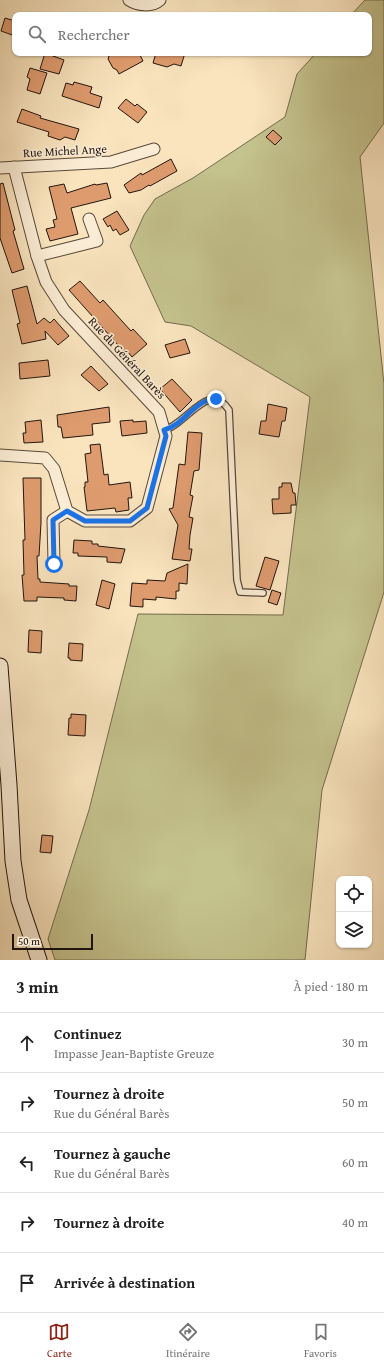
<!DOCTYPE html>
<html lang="fr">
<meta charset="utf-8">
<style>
:root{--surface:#fff;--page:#f2f2f2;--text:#222;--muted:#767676;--line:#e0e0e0;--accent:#8f2418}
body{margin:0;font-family:"Gentium Book Plus",serif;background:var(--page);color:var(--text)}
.controls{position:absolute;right:12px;bottom:12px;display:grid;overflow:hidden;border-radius:8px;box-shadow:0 1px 3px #0004}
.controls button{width:36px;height:36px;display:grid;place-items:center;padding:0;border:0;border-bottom:1px solid var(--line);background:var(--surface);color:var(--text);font:20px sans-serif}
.scale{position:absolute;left:12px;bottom:10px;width:81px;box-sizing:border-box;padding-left:4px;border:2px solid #22150f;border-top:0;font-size:11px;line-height:14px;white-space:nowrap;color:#22150f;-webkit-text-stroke:3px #fbedd5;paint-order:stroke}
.stop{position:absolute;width:12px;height:12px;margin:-9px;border:3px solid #1a73e8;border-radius:50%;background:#fff}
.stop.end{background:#1a73e8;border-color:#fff;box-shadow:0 1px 4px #0008}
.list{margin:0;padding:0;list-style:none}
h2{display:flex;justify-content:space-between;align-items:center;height:52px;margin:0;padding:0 16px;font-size:17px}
h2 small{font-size:13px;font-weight:400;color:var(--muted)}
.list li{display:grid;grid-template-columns:26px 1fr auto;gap:12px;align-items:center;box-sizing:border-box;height:60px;padding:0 16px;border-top:1px solid var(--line)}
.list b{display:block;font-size:15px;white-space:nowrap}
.list p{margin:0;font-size:13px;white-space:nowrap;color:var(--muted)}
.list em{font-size:13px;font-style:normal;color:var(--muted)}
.icon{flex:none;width:22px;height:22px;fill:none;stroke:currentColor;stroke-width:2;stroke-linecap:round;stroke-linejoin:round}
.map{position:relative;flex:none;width:384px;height:960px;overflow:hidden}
.search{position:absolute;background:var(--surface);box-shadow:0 1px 3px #0004;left:12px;right:12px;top:12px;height:44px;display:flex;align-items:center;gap:10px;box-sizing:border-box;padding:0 14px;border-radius:8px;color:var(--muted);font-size:15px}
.sheet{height:352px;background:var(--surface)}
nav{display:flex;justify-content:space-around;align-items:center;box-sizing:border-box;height:56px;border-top:1px solid var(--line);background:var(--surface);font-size:11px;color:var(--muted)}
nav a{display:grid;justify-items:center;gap:2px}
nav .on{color:var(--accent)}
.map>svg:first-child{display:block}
.green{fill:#c4c28d;stroke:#736c4e}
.building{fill:#de9b6e;stroke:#22150f}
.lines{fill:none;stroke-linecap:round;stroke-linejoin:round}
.lane-casing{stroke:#58493b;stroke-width:8}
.street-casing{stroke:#58493b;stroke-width:13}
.secondary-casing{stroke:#22150f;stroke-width:17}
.lane{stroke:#fbedd5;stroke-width:5.5}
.street{stroke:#fbedd5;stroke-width:11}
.secondary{stroke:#fbedd5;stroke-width:15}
.route{stroke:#1a73e8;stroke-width:5}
.labels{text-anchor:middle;stroke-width:3;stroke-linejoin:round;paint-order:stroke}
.street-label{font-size:12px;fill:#22150f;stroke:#fbedd5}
</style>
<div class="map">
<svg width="384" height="960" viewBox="0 0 384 960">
<rect width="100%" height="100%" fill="#f9e4be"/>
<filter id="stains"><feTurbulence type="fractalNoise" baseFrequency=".005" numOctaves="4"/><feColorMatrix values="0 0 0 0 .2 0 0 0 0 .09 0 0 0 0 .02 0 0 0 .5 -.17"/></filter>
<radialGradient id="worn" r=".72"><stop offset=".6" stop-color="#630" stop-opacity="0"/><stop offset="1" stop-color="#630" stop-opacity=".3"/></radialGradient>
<polygon class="green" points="365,0 384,0 384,123 360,157 384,384 384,592 322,790 305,960 55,960 48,939 89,810 138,614 283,615 310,397 191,326 165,322 130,246 144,215 155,199 193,178 285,117 297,74 316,53 369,53 369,15 351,15"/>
<g class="building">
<polygon points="5,18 15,21 15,36 1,31"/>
<polygon points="45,53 64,60 59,74 40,69"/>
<polygon points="110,53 139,53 143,61 119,74 117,70 113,68 108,59"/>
<polygon points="156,53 185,53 181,66 174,64 167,67 153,63"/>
<polygon points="30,68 47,73 40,94 27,90 30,79 27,77"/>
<polygon points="74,82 92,87 90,93 102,97 99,108 62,96 66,83 73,85"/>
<polygon points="126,99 135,106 137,104 147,112 138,123 118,108"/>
<polygon points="22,109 41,116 40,118 79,129 75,140 65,137 60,140 48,136 49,132 17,122"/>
<polygon points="273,130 282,138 275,145 266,137"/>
<polygon points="171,159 177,171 150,186 149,185 141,190 129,193 124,185 141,173 142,175"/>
<polygon points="3,183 15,230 13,231 24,269 12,273 0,238 0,184"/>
<polygon points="107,183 111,198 71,208 78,234 50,241 46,229 55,227 53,220 57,219 49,187 64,184 67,193 95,184 96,185"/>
<polygon points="117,211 129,230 120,235 116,229 113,231 110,225 108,227 103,219"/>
<polygon points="80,281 100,303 103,300 131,331 133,329 147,344 132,357 128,352 126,354 69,290"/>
<polygon points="27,286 37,324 44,318 50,323 54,319 69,336 58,345 45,331 46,339 22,344 17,324 20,323 12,290"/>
<polygon points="185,339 190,353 170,358 165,345"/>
<polygon points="48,360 50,376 20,379 19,363"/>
<polygon points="91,366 108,384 99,391 81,375"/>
<polygon points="172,379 192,400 180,412 160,389"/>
<polygon points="268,404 287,408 285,421 282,421 279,437 259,434 261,421 266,421"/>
<polygon points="109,407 110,422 92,424 93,435 63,438 61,427 58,427 57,415"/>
<polygon points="41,420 43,442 24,443 23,433 26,433 25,422"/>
<polygon points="133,420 133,422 146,421 147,433 122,436 120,421"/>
<polygon points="188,432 202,433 199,470 194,471 190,495 193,496 189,517 193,518 190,535 189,549 192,549 190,561 172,559 178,525 169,509 173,508 179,464 185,465"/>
<polygon points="100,444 104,475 108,474 109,485 130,482 132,498 128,498 129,510 116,512 115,508 87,511 84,487 85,487 85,482 88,482 85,454 91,453 90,445"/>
<polygon points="23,478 41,478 41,523 39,556 37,556 38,579 40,579 40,582 69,584 69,586 77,586 76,601 64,600 64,598 37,597 37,601 24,601 22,575 24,575 23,540 25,540"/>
<polygon points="282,483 291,483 293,493 295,493 296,505 291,505 291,513 273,514 272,499 279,499 279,487 282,487"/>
<polygon points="74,540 92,541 92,544 98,544 98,546 125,549 121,563 107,562 107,557 78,556 78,553 73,553"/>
<polygon points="265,557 279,561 270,590 256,586"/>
<polygon points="188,564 187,584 179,583 179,591 176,591 176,599 156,597 156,600 143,599 143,607 130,606 132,583 147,584 147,580 165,581 167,573"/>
<polygon points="102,580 115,584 109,609 96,605"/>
<polygon points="272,590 281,593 277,605 268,602"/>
<polygon points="29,630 42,631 41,653 28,652"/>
<polygon points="69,643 83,644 82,661 70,660 70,658 68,658"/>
<polygon points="71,714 86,715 85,736 68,735 69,718 71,718"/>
<polygon points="42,835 53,836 51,853 40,852"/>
</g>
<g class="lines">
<g class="lane-casing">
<path id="lane" d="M164,430C186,425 209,379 229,410L237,580L240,592L263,593"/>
</g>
<g class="street-casing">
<g id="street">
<path d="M129,0C138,6 152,7 160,0"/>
<polyline points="0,168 111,162 154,149"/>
<polyline points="37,256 97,241 89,219"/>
<polyline points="0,455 45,458 54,469 67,511 85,521 130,521 147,508 166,436 159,412 64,310 46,282 37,256 14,167"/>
<polyline points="54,563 53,520 67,511"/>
</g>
</g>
<g class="secondary-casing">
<polyline id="secondary" points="0,666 9,785 13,861 19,900 39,960"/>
</g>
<use href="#lane" class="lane"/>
<use href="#street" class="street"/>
<use href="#secondary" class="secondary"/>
</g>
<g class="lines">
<path class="route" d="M54,564L53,520L67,511L85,521H130L147,508L166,436L164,430C185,425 194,399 216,399"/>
</g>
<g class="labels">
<g class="street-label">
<text transform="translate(65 151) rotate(-3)" y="4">Rue Michel Ange</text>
<text transform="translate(127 358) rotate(47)" y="4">Rue du Général Barès</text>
</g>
</g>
<rect width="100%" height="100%" filter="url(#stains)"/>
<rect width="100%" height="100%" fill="url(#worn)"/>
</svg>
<div class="controls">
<button><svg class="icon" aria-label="locate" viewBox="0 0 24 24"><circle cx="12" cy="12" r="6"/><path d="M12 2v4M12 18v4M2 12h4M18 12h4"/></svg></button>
<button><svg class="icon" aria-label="layers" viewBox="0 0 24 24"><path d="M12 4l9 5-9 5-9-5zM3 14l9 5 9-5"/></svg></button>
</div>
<div class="scale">50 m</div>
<div class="stop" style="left:54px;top:564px"></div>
<div class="stop end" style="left:216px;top:399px"></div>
<div class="search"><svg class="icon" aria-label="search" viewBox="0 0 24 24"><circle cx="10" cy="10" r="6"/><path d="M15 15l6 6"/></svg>Rechercher</div>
</div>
<section class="sheet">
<h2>3 min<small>À pied · 180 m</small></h2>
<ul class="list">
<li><svg class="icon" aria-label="ahead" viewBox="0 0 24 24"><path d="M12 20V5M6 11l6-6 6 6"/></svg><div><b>Continuez</b><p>Impasse Jean-Baptiste Greuze</p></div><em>30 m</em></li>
<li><svg class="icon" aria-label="right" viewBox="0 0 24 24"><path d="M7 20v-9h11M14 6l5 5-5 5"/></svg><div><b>Tournez à droite</b><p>Rue du Général Barès</p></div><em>50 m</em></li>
<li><svg class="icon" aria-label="left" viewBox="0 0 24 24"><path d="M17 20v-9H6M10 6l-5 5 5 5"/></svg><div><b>Tournez à gauche</b><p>Rue du Général Barès</p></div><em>60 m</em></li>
<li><svg class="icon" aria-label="right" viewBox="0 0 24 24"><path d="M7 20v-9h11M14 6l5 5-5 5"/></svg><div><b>Tournez à droite</b></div><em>40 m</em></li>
<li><svg class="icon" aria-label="arrive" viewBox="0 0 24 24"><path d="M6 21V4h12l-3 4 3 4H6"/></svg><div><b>Arrivée à destination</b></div></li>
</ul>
</section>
<nav>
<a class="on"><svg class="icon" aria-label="map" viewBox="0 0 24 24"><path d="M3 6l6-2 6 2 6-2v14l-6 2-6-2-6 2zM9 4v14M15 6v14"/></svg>Carte</a>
<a><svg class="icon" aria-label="directions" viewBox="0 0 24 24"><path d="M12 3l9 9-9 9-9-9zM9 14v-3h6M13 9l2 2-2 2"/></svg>Itinéraire</a>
<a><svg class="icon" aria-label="saved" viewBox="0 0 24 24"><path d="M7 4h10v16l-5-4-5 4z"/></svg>Favoris</a>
</nav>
